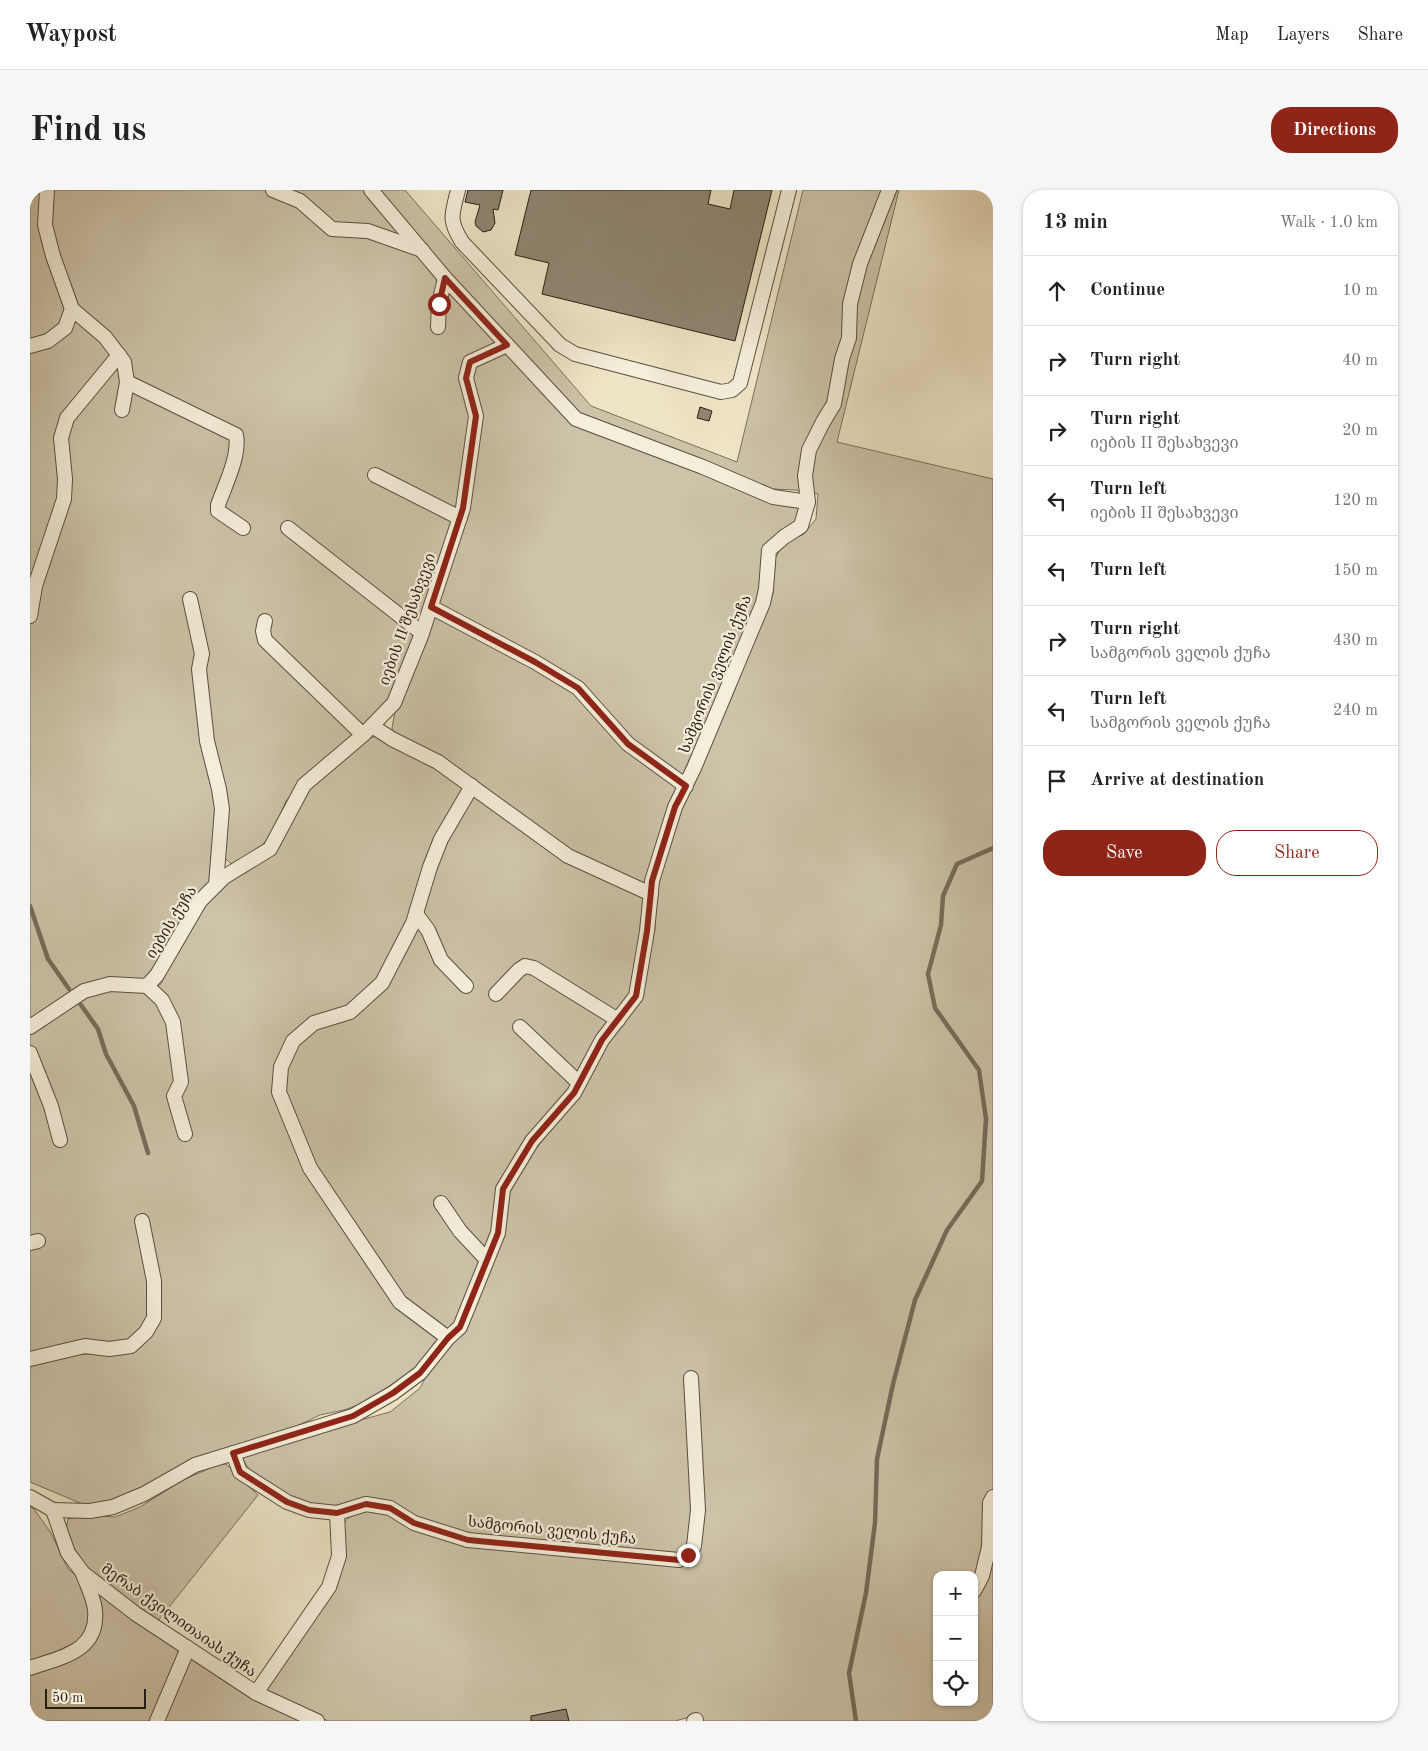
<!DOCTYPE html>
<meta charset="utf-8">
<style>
:root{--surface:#fff;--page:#f6f6f6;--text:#222;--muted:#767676;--line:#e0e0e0;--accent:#8f2418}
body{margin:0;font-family:"Old Standard TT","Noto Serif Georgian",serif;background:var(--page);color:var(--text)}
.controls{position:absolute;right:15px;bottom:15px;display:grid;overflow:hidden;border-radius:10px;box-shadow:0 1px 4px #0004}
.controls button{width:45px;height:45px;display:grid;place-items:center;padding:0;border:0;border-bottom:1px solid var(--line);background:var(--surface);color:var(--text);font:25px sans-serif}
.scale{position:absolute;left:15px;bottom:12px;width:101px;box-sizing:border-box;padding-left:5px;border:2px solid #281d15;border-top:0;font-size:14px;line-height:18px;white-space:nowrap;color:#281d15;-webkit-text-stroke:4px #f4eeda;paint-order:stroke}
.stop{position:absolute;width:15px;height:15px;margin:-11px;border:4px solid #8f2418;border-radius:50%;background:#fff}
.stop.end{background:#8f2418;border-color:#fff;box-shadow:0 1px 5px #0008}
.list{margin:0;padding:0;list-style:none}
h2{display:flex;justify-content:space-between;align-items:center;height:65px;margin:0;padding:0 20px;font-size:21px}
h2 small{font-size:16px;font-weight:400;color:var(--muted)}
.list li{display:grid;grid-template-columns:32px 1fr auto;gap:15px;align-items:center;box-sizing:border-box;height:70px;padding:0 20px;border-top:1px solid var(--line)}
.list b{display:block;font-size:19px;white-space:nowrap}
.list p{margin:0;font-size:16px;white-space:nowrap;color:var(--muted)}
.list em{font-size:16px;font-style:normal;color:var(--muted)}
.actions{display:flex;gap:10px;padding:15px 20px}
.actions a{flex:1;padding:11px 0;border:1px solid var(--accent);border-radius:20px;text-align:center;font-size:18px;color:var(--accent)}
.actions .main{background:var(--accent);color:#fff}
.icon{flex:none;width:28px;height:28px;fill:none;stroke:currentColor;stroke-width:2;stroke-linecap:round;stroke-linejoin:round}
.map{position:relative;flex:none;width:963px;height:1531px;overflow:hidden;border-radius:20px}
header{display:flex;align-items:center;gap:30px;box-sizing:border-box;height:70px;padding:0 25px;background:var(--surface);border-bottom:1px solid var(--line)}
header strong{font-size:24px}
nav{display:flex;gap:28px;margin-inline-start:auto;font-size:18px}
.intro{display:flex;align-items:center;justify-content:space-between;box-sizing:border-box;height:120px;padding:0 30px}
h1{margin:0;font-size:35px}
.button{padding:12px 22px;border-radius:20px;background:var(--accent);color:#fff;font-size:18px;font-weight:700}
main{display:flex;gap:30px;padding:0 30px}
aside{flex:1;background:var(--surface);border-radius:20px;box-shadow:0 1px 4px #0004}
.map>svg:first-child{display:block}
.green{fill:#ccc3a8;stroke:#7a705e;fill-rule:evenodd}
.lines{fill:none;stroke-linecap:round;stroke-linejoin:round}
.stream{stroke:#776c5b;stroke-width:4.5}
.building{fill:#8f8571;stroke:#281d15}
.minor-casing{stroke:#5a4f41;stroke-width:16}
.minor{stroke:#f4eeda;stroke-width:14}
.route{stroke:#8f2418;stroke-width:6}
.labels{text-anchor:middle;stroke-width:4.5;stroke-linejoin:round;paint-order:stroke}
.street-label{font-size:15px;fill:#281d15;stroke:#f4eeda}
</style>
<header>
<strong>Waypost</strong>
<nav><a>Map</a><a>Layers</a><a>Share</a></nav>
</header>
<div class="intro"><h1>Find us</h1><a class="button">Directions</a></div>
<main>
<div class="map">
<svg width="963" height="1531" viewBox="0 0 963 1531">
<rect width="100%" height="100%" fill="#eee5c6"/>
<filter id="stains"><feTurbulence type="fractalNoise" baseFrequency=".004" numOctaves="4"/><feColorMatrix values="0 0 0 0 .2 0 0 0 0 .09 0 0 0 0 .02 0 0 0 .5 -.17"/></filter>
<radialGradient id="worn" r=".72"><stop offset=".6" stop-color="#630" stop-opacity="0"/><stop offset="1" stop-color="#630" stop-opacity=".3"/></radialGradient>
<g class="green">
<path d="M0,0H375L561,216L707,272L773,0H869L807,252L963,289V1531H670L667,1525L645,1531H298L233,1501L303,1397L313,1334C333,1308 359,1325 383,1337L660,1375L669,1356L658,1357L652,1363L474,1349L424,1341L341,1311L304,1316L283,1315L256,1307L218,1278L212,1267L301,1238L360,1222L390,1198L469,1052L476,1034L479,997L494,974L543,912L568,866L610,810L625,739L626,693L650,621L703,504L732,429L743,404V372L754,353L774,344L786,329L788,304L765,300L743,299L548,225L482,150L437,166L429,192L435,197L443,226L429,317L389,443L360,512L271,593L256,611L243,642L226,663L209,675L201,674L195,668L186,612L180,695L117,790H77L0,831ZM907,1385H944V1512H907Z"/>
<polygon points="478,160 540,233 741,311 771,315 766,333 749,344 729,407 690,510 659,570 649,595 617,699 537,661 365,547 362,538 366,516 433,337 443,197 443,184 445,177"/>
<polygon points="346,546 389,568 614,709 602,801 540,898 497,949 462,1043 427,1131 405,1152 386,1179 331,1214 314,1220 290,1225 246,1246 89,1310 57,1316 0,1292 0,1175 40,1164 94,1164 98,1152 0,1164 0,842 58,805 84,799 115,803 131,794 146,762 170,722 189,698 242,663 276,600 334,550"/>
<polygon points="196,1274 228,1305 128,1431 61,1383 35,1345 38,1329 55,1325 85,1327 110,1317 153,1290 187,1275"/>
<polygon points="0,1317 4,1319 21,1343 38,1379 87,1418 152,1459 120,1531 0,1531"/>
<polygon points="160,1467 274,1531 133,1531"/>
</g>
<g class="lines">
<g class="stream">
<polyline points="0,716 18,769 39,799"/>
<polyline points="51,815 68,839 76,864 104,916 118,963"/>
<polyline points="826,1531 819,1483 836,1403 845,1333 847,1269 863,1194 885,1110 917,1040 952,991 956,929 949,880 905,818 898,784 911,735 913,706 927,674 963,658"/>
</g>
</g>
<g class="building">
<polygon points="438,0 473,0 468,20 463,19 465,33 461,40 453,42 446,36 445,32 450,15 435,12"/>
<polygon points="501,0 681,0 678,14 700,19 704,0 742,0 705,151 512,104 519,73 485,65"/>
<polygon points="670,217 682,221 679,231 667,228"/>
<polygon points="536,1519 539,1531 501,1531 501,1526"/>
</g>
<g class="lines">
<g class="minor-casing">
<g id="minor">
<polyline points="17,0 15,35 23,66 42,119 75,147 94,172 97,192 92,220"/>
<polyline points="243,0 270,11 302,39 338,41 392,60"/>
<polyline points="341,0 415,88 546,229 673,277 743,307 778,312"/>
<path d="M428,0C422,25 418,29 432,52L530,155L545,164L691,202L702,200L710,193L759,0"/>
<polyline points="408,137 409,114 415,88"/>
<polyline points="0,156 18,151 35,138 42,119"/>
<path d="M97,192L206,245C210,266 195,295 188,315V321L213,338"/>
<polyline points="345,285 430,328"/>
<polyline points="258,338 392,443"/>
<polyline points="160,409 172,464 169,479 177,551 189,599 192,619 186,695"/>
<polyline points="401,417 505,472 548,498 598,554 656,596"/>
<polyline points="0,426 5,396 34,309 35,289 31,248 37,228 89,165"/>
<polyline points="235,431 233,441 235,450 333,545"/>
<polyline points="342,536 362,549 408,572 538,666 621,704"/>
<polyline points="386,724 398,740 411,770 436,796"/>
<polyline points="117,796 132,810 143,832 151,892 144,906 155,944"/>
<polyline points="466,804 489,780 495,776 504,778 588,830"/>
<polyline points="0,837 54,801 80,794 117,796 127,785 170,711 194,687 240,659 274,595 333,545 364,513 391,446 433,318 446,226 436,188 440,172 477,155"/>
<polyline points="490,837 549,893"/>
<polyline points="0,863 21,916 30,950"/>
<polyline points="411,1013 430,1041 457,1070"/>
<polyline points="0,1053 8,1051"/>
<polyline points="418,1148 370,1112 280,978 249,902 251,877 263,851 284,833 320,822 352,793 383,733 400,677 411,649 442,596"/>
<polyline points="0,1169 55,1156 79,1159 101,1156 116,1142 124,1128 124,1091 112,1031"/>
<polyline points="203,1263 210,1282 257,1312 279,1320 307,1323 336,1314 360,1318 384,1333 438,1350 649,1370 658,1365 664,1356 668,1320 661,1188"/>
<polyline points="0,1307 23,1320 38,1363 53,1383 106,1424 226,1503 287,1531"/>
<polyline points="23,1320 60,1321 83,1317 114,1304 165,1275 323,1226 363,1203 390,1183 418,1148 430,1137 468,1043 473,999 502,951 544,903 572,850 606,806 617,741 622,691 645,617 664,578 733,413 736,399 739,360 754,347 771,336 778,312 775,286 779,260 793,232 804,214 812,169 819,148 820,114 830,74 859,0"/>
<polyline points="944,1401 952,1386 959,1357 960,1313 963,1307"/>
<path d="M0,1478C31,1467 69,1462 65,1420C64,1408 57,1395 53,1384"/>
<polyline points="226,1503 299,1397 309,1366 307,1323"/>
<polyline points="127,1531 158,1458"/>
<polyline points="664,1531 666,1530"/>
</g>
</g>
<use href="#minor" class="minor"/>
</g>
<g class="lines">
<polyline class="route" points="409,114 415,88 477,155 440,172 436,188 446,226 433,318 401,417 505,472 548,498 598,554 656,596 645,617 622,691 617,741 606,806 572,850 544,903 502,951 473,999 468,1043 430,1137 418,1148 390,1183 363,1203 323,1226 203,1263 210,1282 257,1312 279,1320 307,1323 336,1314 360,1318 384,1333 438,1350 649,1370 658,1365"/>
</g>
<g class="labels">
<g class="street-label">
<text transform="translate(377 429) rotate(-70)" y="5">იების II შესახვევი</text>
<text transform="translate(685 484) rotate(-68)" y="5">სამგორის ველის ქუჩა</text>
<text transform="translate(141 732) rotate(-58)" y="5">იების ქუჩა</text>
<text transform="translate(522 1340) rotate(6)" y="5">სამგორის ველის ქუჩა</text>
<text transform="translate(149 1430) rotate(35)" y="5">მერაბ ქვილითაიას ქუჩა</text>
</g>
</g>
<rect width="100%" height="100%" filter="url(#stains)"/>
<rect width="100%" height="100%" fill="url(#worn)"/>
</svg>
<div class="controls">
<button>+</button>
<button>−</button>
<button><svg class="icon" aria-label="locate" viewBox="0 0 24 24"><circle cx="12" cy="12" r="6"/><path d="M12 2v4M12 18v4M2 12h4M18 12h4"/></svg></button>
</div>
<div class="scale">50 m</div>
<div class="stop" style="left:409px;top:114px"></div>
<div class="stop end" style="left:658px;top:1365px"></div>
</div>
<aside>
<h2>13 min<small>Walk · 1.0 km</small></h2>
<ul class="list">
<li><svg class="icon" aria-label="ahead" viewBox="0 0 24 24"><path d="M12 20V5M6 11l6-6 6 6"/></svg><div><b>Continue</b></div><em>10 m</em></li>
<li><svg class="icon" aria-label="right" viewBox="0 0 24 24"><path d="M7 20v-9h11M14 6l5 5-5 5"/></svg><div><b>Turn right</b></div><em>40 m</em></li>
<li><svg class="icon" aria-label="right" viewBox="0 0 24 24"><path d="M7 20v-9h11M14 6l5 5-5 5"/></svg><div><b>Turn right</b><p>იების II შესახვევი</p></div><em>20 m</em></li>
<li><svg class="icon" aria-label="left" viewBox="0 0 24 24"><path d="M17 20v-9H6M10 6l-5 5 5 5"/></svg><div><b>Turn left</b><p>იების II შესახვევი</p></div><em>120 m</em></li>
<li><svg class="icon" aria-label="left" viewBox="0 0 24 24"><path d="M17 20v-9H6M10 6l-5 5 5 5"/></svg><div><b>Turn left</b></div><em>150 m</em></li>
<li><svg class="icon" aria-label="right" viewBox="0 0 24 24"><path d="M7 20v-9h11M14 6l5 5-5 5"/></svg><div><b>Turn right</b><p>სამგორის ველის ქუჩა</p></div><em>430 m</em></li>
<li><svg class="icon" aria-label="left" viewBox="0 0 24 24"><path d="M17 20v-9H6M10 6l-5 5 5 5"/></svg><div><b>Turn left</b><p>სამგორის ველის ქუჩა</p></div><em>240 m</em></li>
<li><svg class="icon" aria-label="arrive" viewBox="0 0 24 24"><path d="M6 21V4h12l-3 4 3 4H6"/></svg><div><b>Arrive at destination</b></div></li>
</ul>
<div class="actions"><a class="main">Save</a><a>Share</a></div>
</aside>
</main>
